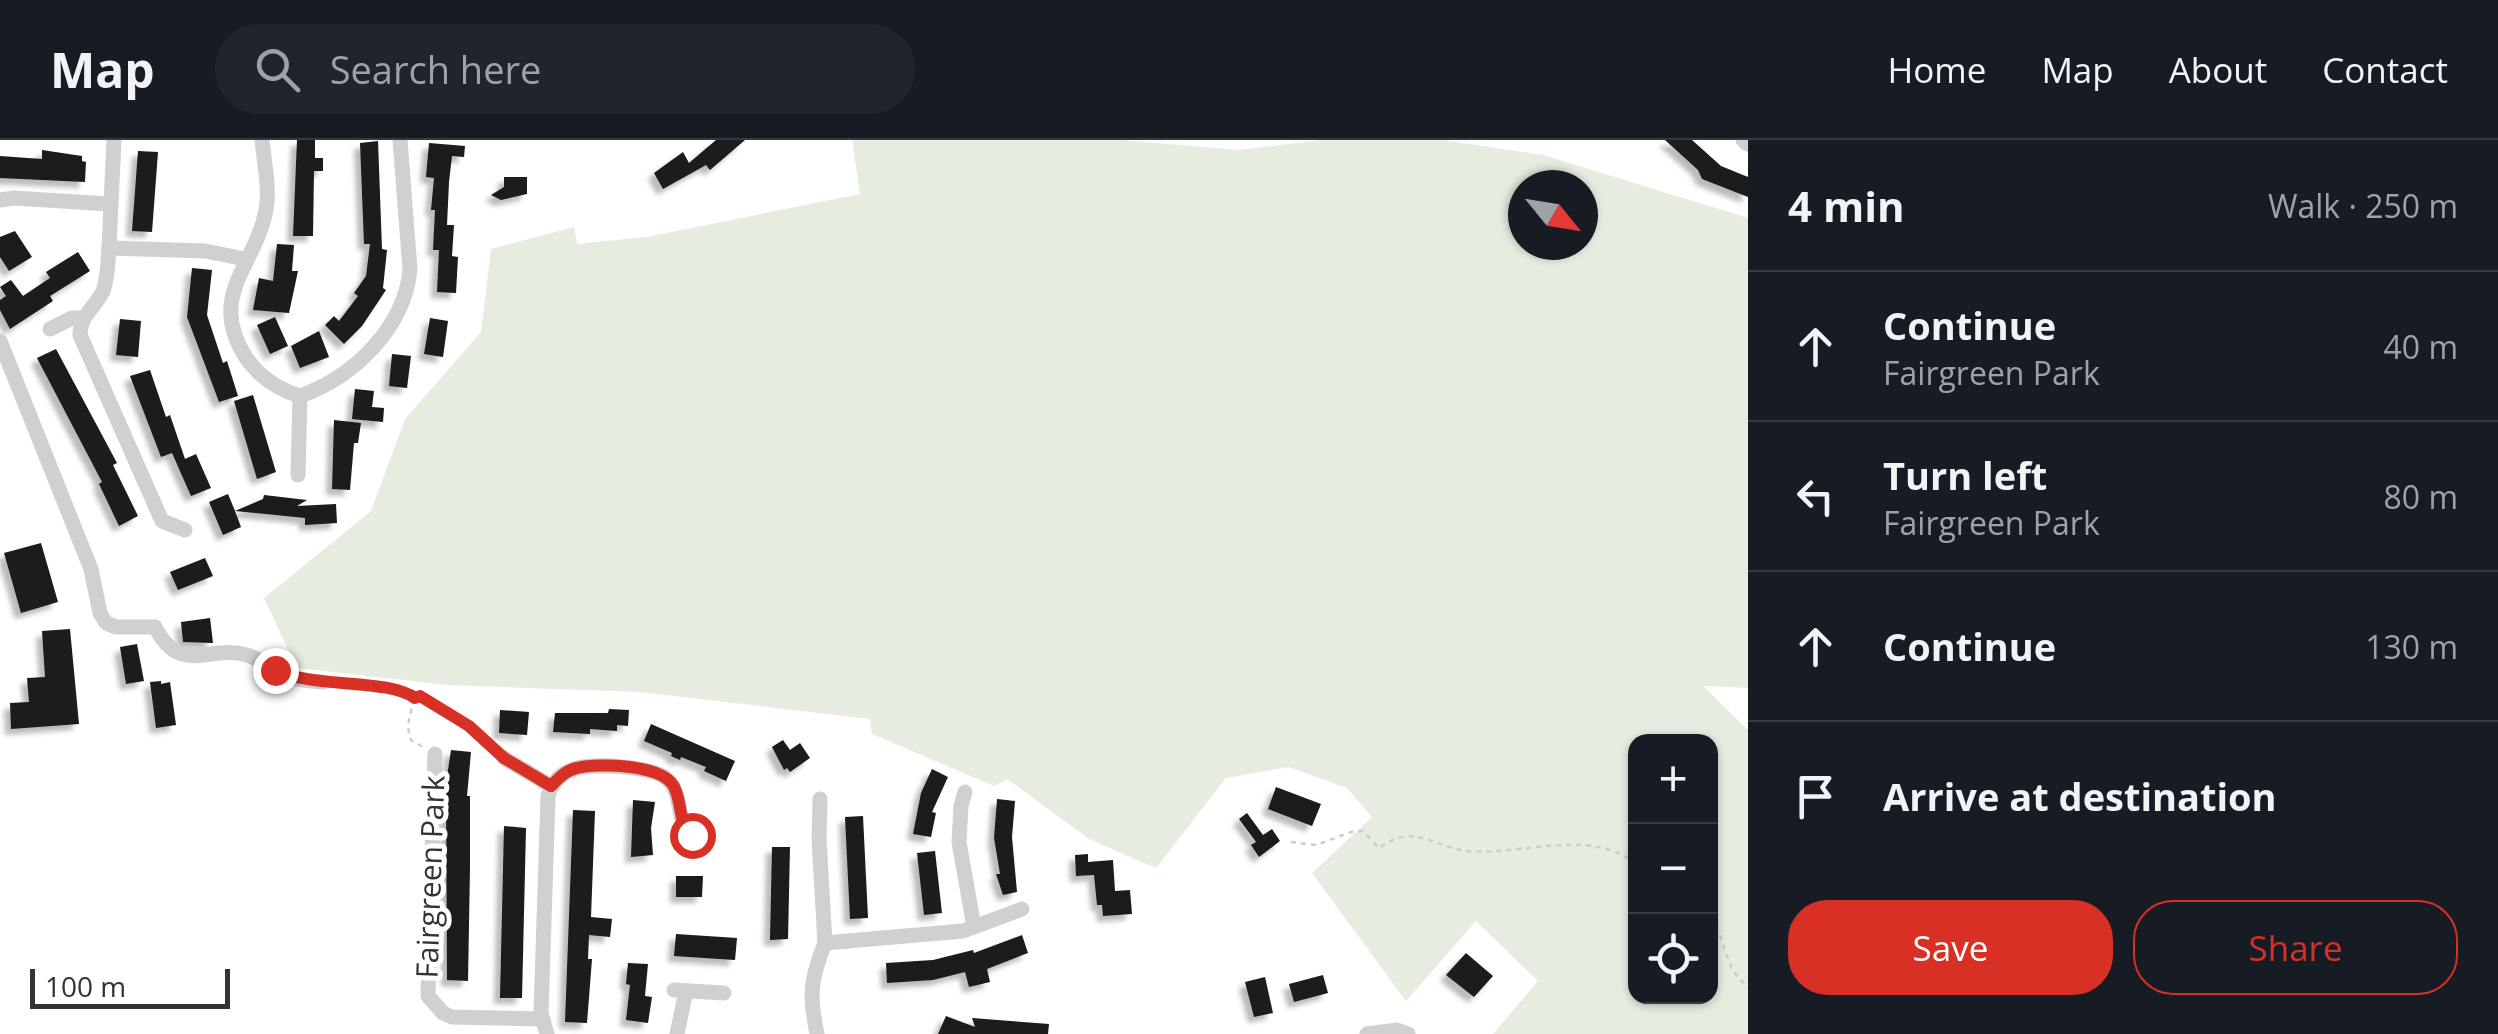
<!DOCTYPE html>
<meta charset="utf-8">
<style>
:root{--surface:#171b24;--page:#20242c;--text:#f1f3f6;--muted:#9ea1a6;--line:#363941;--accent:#d93025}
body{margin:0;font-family:"Open Sans",sans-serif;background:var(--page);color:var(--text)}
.controls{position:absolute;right:30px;bottom:30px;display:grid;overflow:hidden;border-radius:20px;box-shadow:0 2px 8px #0004}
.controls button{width:90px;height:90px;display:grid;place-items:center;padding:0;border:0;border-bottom:2px solid var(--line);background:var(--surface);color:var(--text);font:50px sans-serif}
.compass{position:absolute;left:1508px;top:30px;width:90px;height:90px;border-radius:50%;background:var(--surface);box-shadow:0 2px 8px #0004;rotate:120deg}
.scale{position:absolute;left:30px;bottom:25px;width:200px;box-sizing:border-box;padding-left:10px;border:5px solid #333;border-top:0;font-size:28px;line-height:35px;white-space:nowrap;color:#333;-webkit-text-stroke:8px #fff;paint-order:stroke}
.stop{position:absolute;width:30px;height:30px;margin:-22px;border:8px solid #d93025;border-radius:50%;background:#fff}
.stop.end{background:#d93025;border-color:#fff;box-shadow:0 2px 10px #0008}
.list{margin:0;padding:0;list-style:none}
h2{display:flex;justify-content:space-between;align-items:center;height:130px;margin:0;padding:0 40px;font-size:42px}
h2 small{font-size:32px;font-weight:400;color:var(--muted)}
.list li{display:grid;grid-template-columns:65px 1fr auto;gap:30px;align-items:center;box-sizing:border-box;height:150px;padding:0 40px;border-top:2px solid var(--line)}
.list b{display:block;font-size:38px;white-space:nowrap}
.list p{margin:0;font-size:32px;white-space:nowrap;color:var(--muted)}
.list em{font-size:32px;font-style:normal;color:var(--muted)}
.actions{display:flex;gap:20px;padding:30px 40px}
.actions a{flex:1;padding:22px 0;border:2px solid var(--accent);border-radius:40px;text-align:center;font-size:35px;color:var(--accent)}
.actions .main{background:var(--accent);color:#fff}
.icon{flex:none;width:55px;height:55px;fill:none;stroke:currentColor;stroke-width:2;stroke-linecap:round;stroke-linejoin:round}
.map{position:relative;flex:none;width:1748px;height:894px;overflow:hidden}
header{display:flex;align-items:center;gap:60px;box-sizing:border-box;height:140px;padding:0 50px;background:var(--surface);border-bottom:2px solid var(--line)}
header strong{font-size:48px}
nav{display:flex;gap:55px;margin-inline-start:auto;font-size:35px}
.search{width:700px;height:90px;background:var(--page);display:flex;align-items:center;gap:25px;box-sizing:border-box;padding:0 35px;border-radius:55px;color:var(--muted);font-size:38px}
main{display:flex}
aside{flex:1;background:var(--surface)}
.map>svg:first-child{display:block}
.green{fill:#e6ecdf;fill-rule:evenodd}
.building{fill:#1a1a1a;filter:url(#shadow)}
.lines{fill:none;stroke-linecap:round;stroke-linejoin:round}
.path{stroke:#cdcdcd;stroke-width:2.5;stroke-dasharray:5 5;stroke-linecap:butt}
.minor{stroke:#d0d0d0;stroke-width:15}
.route{stroke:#d93025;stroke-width:12}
.labels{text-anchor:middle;stroke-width:10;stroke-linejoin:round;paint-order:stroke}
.street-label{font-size:30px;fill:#333;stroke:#fff}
</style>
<header>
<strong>Map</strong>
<div class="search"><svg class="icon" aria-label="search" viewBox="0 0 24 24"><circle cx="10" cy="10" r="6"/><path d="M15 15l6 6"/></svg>Search here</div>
<nav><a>Home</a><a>Map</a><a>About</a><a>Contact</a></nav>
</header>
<main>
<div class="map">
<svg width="1748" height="894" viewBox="0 0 1748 894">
<defs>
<filter id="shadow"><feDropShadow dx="-6" dy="6" stdDeviation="2.5" flood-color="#0004"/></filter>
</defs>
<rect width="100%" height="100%" fill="#fff"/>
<path class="green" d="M852,0H1122L1239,10L1321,0H1443L1543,15L1748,78V548L1703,546L1748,590V894H1493L1538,841L1476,781L1406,861L1312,733L1372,677L1347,648L1289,627L1226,638L1156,728L1089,699L1007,639L994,646L872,594L870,579L641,552L448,545L297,528L264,458L371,371L405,279L481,192L491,109L574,87L577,104L647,97L860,54ZM1583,45V105H1523V45ZM1636,602H1710V856H1636Z"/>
<g class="building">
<polygon points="297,0 315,0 315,18 323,18 323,31 314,31 313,96 293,96"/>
<polygon points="716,0 745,0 710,30 706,25 663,49 654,33 683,12 689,23"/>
<polygon points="1665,0 1692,0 1721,26 1748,37 1748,57 1702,39 1698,30"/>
<polygon points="378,1 382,109 387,110 383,148 386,150 362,186 344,204 325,185 334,176 339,181 358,156 354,153 366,136 370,104 364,104 360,3"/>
<polygon points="429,3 465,6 464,17 452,16 449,42 447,85 454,85 452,116 458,117 456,153 437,152 439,110 433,110 435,70 431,70 434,38 426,37"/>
<polygon points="42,10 82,16 82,21 86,22 85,42 0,38 0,16 42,19"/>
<polygon points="138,11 158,12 152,92 132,91"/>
<polygon points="504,37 527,37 527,54 501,60 491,55 504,47"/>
<polygon points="15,91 32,117 9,131 0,117 0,97"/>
<polygon points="277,104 294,105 292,131 298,131 289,173 253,170 259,138 273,141"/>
<polygon points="78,112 90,131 50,156 53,161 10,189 0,170 0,160 6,156 0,147 11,140 23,156 50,138 46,132"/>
<polygon points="192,128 212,130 207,175 223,223 227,221 238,256 219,262 187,177"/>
<polygon points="275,177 288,206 270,214 257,185"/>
<polygon points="430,178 448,181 443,217 424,214"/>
<polygon points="120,179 141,181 138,217 116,215"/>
<polygon points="319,191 329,217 300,228 291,206"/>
<polygon points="56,209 117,323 113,325 138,376 119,386 99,344 102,342 37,218"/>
<polygon points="392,214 411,216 407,248 389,246"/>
<polygon points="150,230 166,277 170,275 185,319 196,314 211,348 191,356 172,313 161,317 130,236"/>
<polygon points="355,249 374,251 372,267 384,268 383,282 352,279"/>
<polygon points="253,255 276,332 257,339 234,261"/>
<polygon points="334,280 361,283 358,303 354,303 350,350 332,349"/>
<polygon points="228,354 235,371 263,359 264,355 307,360 297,366 336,364 337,383 305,385 305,378 235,371 241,387 223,395 209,362"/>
<polygon points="41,403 58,462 21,473 4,413"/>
<polygon points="205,418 213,436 178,450 170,432"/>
<polygon points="210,478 213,503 183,502 181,482"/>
<polygon points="70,489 79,584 11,589 10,563 29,562 27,538 45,537 42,491"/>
<polygon points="137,504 144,541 126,544 120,507"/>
<polygon points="161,541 161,544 170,542 176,585 156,588 150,542"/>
<polygon points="609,569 629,570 628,586 617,585 617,591 590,589 590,594 553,592 555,573 608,573"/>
<polygon points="500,570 529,572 527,595 499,593"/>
<polygon points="651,584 735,621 726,641 704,631 706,627 681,617 680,620 671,616 672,613 644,601"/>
<polygon points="783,600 790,610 800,603 810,618 790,632 787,628 784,630 772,607"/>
<polygon points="451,610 471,612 467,656 470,656 470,728 468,841 447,840 446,643"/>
<polygon points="932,629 948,637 932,672 936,673 931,697 913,694 921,653"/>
<polygon points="1276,647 1321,664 1312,686 1268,669"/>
<polygon points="997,659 1015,661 1012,697 1017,752 1003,755 996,734 1000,734 994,698"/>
<polygon points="633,660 655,662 651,688 653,715 631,717"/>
<polygon points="573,670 595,671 591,777 612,779 610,797 589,795 588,819 592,819 587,883 565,882"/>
<polygon points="1247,673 1263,695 1272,689 1280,701 1259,717 1251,705 1256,702 1239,679"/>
<polygon points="863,676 868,778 850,779 845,677"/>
<polygon points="504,686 526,688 522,858 500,858"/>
<polygon points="772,707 790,707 788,799 770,800"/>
<polygon points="935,711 942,773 924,775 917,713"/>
<polygon points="1088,714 1088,722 1113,720 1115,751 1130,750 1132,774 1103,776 1102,765 1097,765 1094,735 1076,736 1075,715"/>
<polygon points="676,736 703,736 702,757 676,757"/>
<polygon points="676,794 737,798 735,820 674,816"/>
<polygon points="1022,795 1028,813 987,829 990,842 969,847 965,832 933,840 887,843 886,823 933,820 973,810 974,813"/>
<polygon points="1466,813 1493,836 1474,857 1446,835"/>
<polygon points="628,823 648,824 645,856 652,857 648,883 626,880 630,845 626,844"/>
<polygon points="1323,835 1328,853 1294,862 1289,844"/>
<polygon points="1265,837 1273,873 1254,877 1245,842"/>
<polygon points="946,876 975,887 972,878 1049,884 1048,894 938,894"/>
</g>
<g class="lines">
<g class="path">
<path d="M339,544L398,549L415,557C411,574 405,583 411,600L423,607"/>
<polyline points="417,557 469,586 491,608"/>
<path d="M1291,702L1316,705L1351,692L1363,691L1379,708C1415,682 1432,707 1468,711C1524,716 1585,687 1636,723"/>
<polyline points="1710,767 1732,830 1748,848"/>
</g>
<g class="minor">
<polyline points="114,0 109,108 205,111 245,119"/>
<path d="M262,0C264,22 270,48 266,70C256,125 207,155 245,216C258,236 277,249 300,256C354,237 405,187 410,129L400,0"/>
<polyline points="1743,0 1747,4"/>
<polyline points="0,60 14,58 110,64"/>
<path d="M109,108C108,122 108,138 103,151C95,168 80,175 80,195L162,381L185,390"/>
<polyline points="50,189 72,178 82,178"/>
<path d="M0,201L91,429L100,473L106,483L116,487H155C181,537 209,504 247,515C263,520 275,532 291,537C300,541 312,541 323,542"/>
<polyline points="298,335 300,256"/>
<polyline points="435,614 428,856 443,873 452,877 543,879"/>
<polyline points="504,618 551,646"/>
<polyline points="965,652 961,666 959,702 974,787"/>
<polyline points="820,659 819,699 825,803 963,791 1022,769"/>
<polyline points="674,850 724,853"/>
<path d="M547,894L541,874L548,656C552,643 560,633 574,629C592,623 653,626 667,639C684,654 675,682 691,695"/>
<polyline points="677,894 686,851"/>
<path d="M817,894C809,855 810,841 825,803"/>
<polyline points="1367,894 1397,890 1408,894"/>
</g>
</g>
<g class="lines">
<path class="route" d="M275,530C316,549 387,538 415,558L420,556L469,586L504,618L551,646C559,638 566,630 577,628C599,623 659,624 673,645C683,661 677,683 692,695"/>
</g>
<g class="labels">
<g class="street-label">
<text transform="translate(431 737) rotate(-88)" y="10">Fairgreen Park</text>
</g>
</g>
</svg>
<div class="controls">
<button>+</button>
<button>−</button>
<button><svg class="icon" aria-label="locate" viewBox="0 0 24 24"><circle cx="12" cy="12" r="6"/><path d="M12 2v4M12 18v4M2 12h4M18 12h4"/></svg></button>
</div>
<svg class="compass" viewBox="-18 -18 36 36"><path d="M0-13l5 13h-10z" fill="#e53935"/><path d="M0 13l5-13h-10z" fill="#9ea1a6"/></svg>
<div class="scale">100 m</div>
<div class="stop" style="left:692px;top:695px"></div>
<div class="stop end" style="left:275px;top:530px"></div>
</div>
<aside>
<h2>4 min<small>Walk · 250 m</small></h2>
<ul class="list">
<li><svg class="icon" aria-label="ahead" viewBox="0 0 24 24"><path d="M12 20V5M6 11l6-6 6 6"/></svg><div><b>Continue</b><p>Fairgreen Park</p></div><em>40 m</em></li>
<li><svg class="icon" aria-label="left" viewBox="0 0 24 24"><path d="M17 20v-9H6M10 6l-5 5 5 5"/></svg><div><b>Turn left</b><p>Fairgreen Park</p></div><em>80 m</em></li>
<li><svg class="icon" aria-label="ahead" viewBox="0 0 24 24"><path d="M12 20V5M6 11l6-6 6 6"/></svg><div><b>Continue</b></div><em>130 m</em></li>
<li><svg class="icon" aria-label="arrive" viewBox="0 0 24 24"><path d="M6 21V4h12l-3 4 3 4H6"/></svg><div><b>Arrive at destination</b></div></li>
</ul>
<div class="actions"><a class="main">Save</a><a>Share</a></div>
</aside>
</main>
